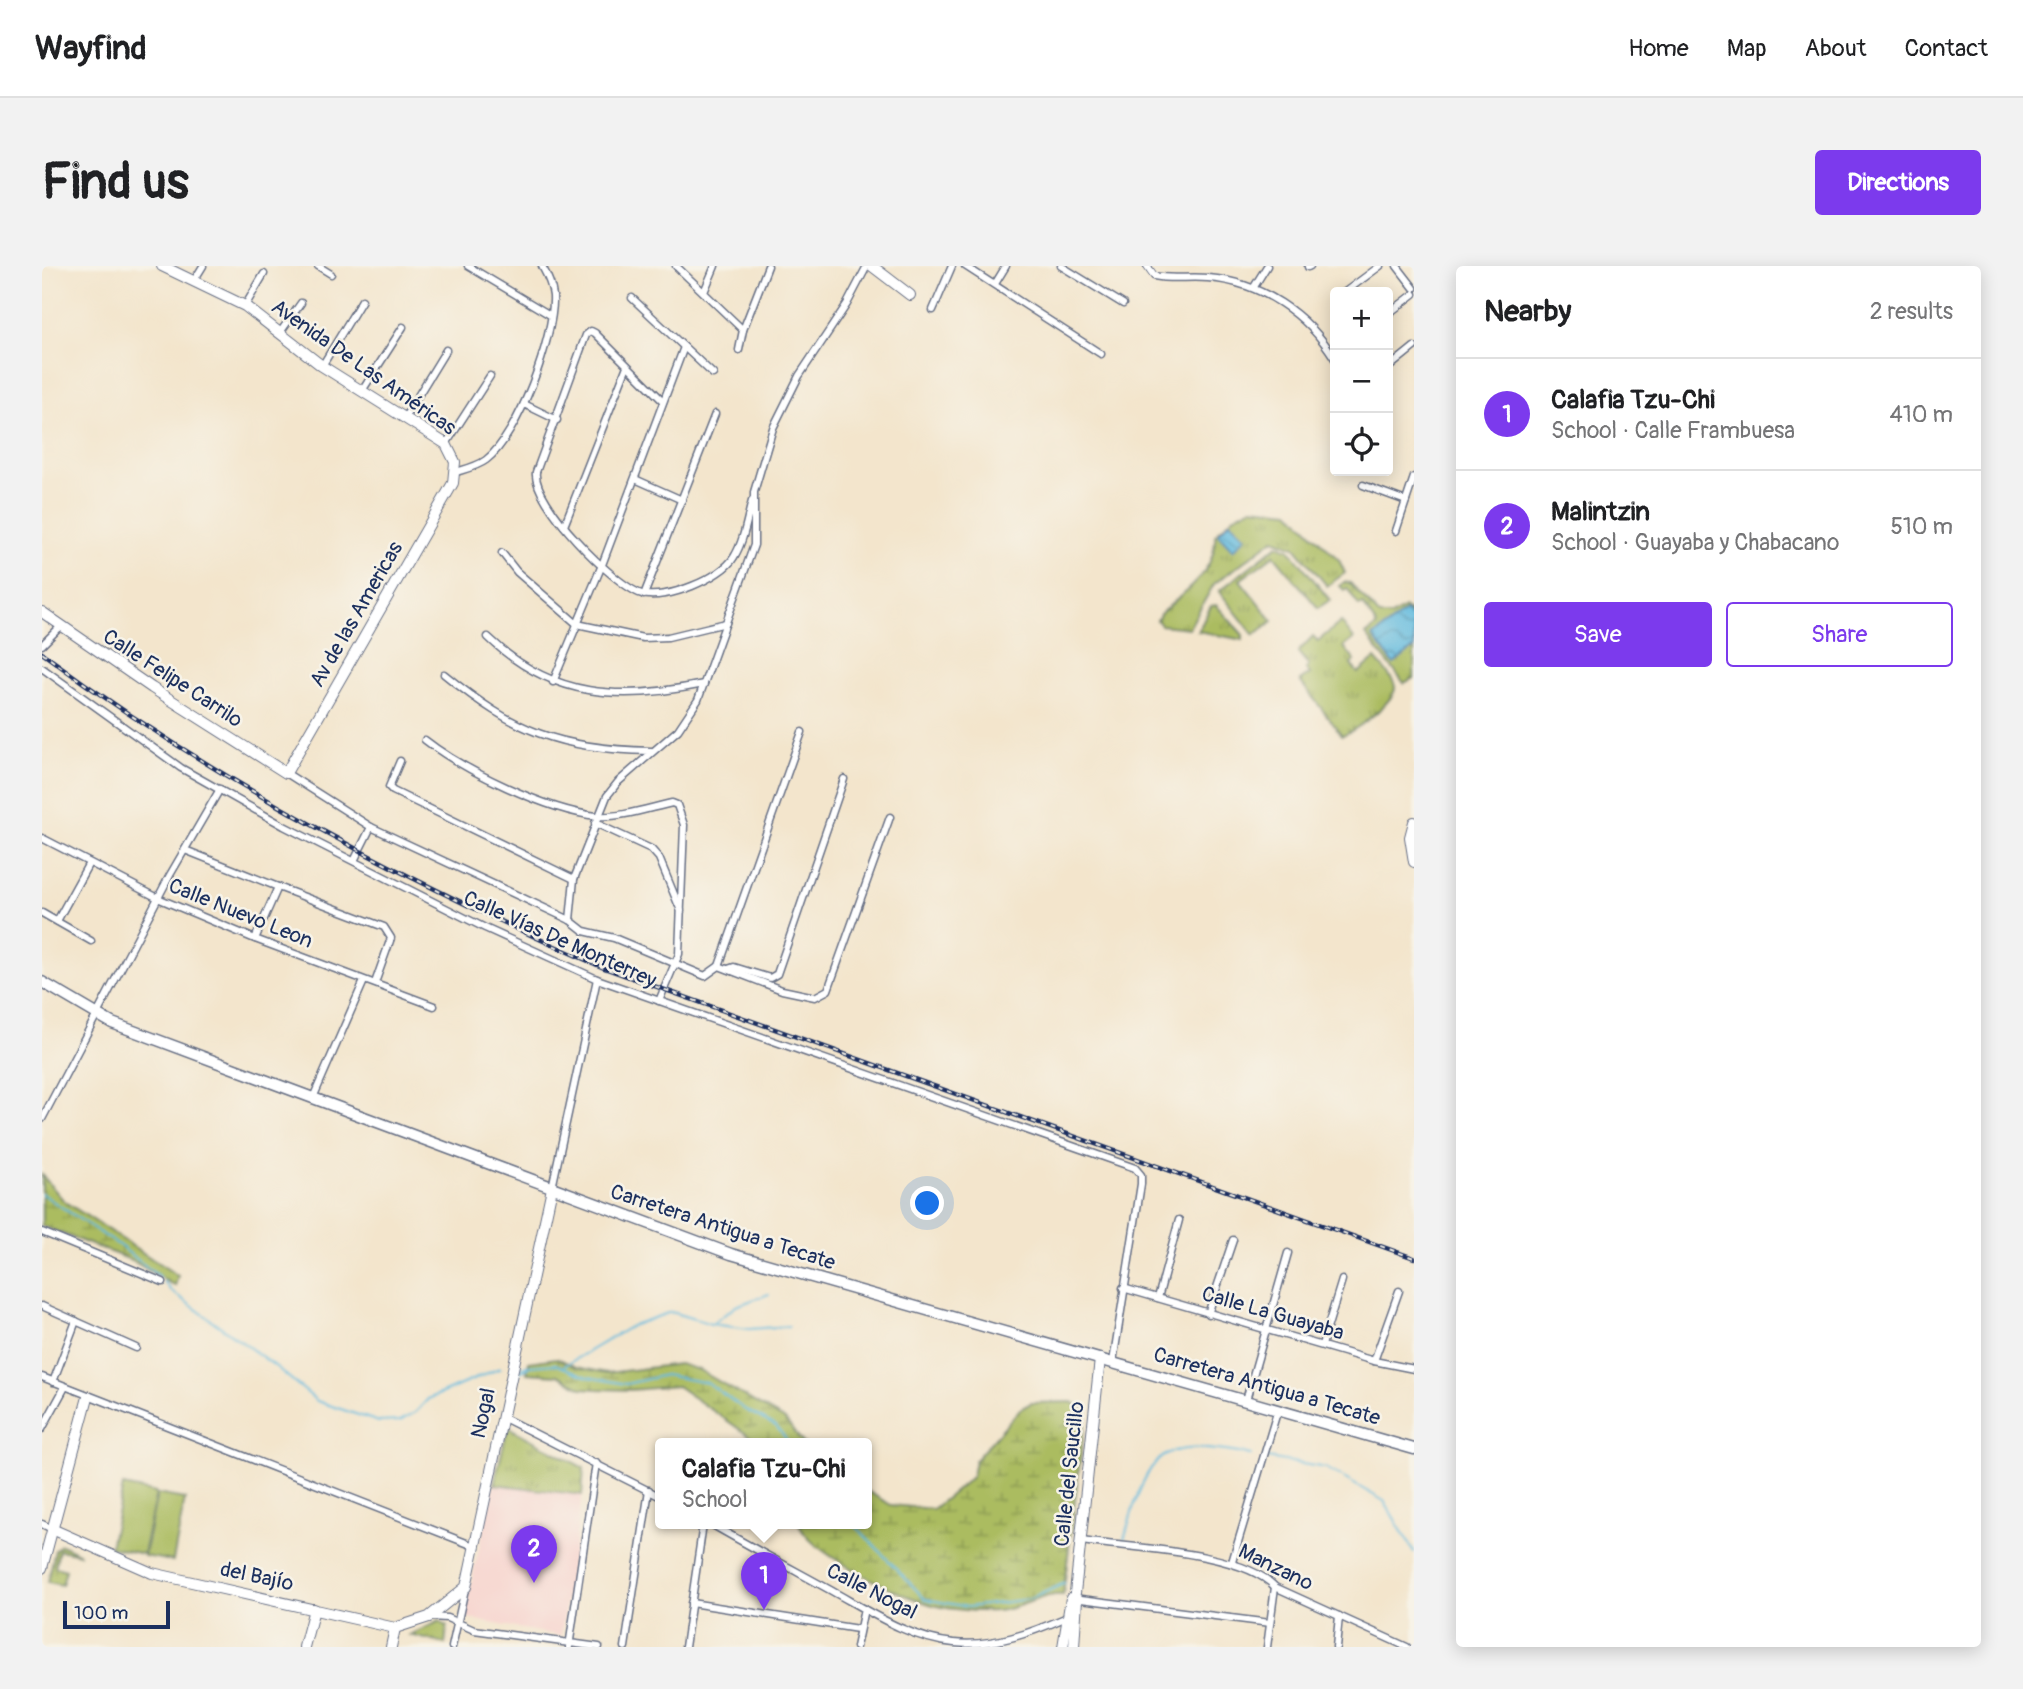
<!DOCTYPE html>
<meta charset="utf-8">
<style>
:root{--surface:#fff;--page:#f2f2f2;--text:#202124;--muted:#757577;--line:#e0e0e0;--accent:#7c3aed}
body{margin:0;font-family:Pangolin,sans-serif;background:var(--page);color:var(--text)}
.controls{position:absolute;right:21px;top:21px;display:grid;overflow:hidden;border-radius:7px;box-shadow:0 4px 18px #0003}
.controls button{width:63px;height:63px;display:grid;place-items:center;padding:0;border:0;border-bottom:2px solid var(--line);background:var(--surface);color:var(--text);font:35px sans-serif}
.scale{position:absolute;left:21px;bottom:18px;width:107px;box-sizing:border-box;padding-left:7px;border:4px solid #1b2f5e;border-top:0;font-size:19px;line-height:24px;white-space:nowrap;color:#1b2f5e;-webkit-text-stroke:5px #f7f3e8;paint-order:stroke}
.you{position:absolute;left:886px;top:938px;width:24px;height:24px;margin:-18px;border:5px solid #fff;border-radius:50%;background:#1a73e8;box-shadow:0 0 0 10px #1a73e833}
.badge{display:grid;place-items:center;width:46px;height:46px;border-radius:50%;background:var(--accent);color:#fff;font-size:23px;font-weight:700}
.pin{position:absolute;translate:-50% -58px;filter:drop-shadow(0 2px 4px #0008)}
.pin::after{content:'';position:absolute;top:37px;width:24px;height:21px;background:inherit;clip-path:polygon(0 0,100% 0,50% 100%)}
.popup{position:absolute;left:613px;top:1172px;width:217px;height:91px;box-sizing:border-box;display:grid;place-content:center;border-radius:7px;background:var(--surface);filter:drop-shadow(0 2px 5px #0005);font-size:23px;white-space:nowrap;color:var(--muted)}
.popup b{font-size:26px;color:var(--text)}
.popup::after{content:'';position:absolute;left:50%;top:100%;margin-left:-14px;border:14px solid transparent;border-top-color:var(--surface)}
.list{margin:0;padding:0;list-style:none}
h2{display:flex;justify-content:space-between;align-items:center;height:91px;margin:0;padding:0 28px;font-size:30px}
h2 small{font-size:23px;font-weight:400;color:var(--muted)}
.list li{display:grid;grid-template-columns:46px 1fr auto;gap:21px;align-items:center;box-sizing:border-box;height:112px;padding:0 28px;border-top:2px solid var(--line)}
.list b{display:block;font-size:26px;white-space:nowrap}
.list p{margin:0;font-size:23px;white-space:nowrap;color:var(--muted)}
.list em{font-size:23px;font-style:normal;color:var(--muted)}
.actions{display:flex;gap:14px;padding:21px 28px}
.actions a{flex:1;padding:16px 0;border:2px solid var(--accent);border-radius:7px;text-align:center;font-size:24px;color:var(--accent)}
.actions .main{background:var(--accent);color:#fff}
.icon{flex:none;width:38px;height:38px;fill:none;stroke:currentColor;stroke-width:2;stroke-linecap:round;stroke-linejoin:round}
.map{position:relative;flex:none;width:1372px;height:1381px;overflow:hidden;border-radius:7px}
header{display:flex;align-items:center;gap:42px;box-sizing:border-box;height:98px;padding:0 35px;background:var(--surface);border-bottom:2px solid var(--line)}
header strong{font-size:33px}
nav{display:flex;gap:38px;margin-inline-start:auto;font-size:24px}
.intro{display:flex;align-items:center;justify-content:space-between;box-sizing:border-box;height:168px;padding:0 42px}
h1{margin:0;font-size:49px}
.button{padding:18px 32px;border-radius:7px;background:var(--accent);color:#fff;font-size:24px;font-weight:700}
main{display:flex;gap:42px;padding:0 42px}
aside{flex:1;background:var(--surface);border-radius:7px;box-shadow:0 4px 18px #0003}
.map>svg:first-child{display:block}
.built{fill:#f7d0cb}
.grass{fill:url(#grass-tufts);stroke:#63765f;stroke-width:2}
.wetland{fill:url(#wetland-marsh);stroke:#63765f;stroke-width:2}
.pitch{fill:#abbc60;stroke:#63765f;stroke-width:2}
.water{fill:url(#water-waves);stroke:#3e749e;stroke-width:2}
.lines{fill:none;stroke-linecap:round;stroke-linejoin:round}
.stream{stroke:#60bade;stroke-width:2}
.street-casing{stroke:#676f84;stroke-width:9}
.secondary-casing{stroke:#676f84;stroke-width:12}
.primary-casing{stroke:#676f84;stroke-width:13}
.street{stroke:#fff;stroke-width:6}
.secondary{stroke:#fff;stroke-width:10}
.primary{stroke:#fff;stroke-width:10}
.rail-casing{stroke:#1b2f5e;stroke-width:4.5}
.rail{stroke:#f7f3e8;stroke-width:2;stroke-dasharray:5;stroke-linecap:butt}
.labels{text-anchor:middle;stroke-width:5;stroke-linejoin:round;paint-order:stroke}
.street-label{font-size:21px;fill:#1b2f5e;stroke:#f7f3e8}
</style>
<header>
<strong>Wayfind</strong>
<nav><a>Home</a><a>Map</a><a>About</a><a>Contact</a></nav>
</header>
<div class="intro"><h1>Find us</h1><a class="button">Directions</a></div>
<main>
<div class="map">
<svg width="1372" height="1381" viewBox="0 0 1372 1381">
<defs>
<pattern id="grass-tufts" width="24" height="20" patternUnits="userSpaceOnUse" patternTransform="scale(1.75)"><rect width="24" height="20" fill="#abbc60"/><path d="M3 7l-1-3M5 7V3M7 7l1-3M15 17l-1-3M17 17v-4M19 17l1-3" fill="none" stroke="#8a9952"/></pattern>
<pattern id="wetland-marsh" width="20" height="14" patternUnits="userSpaceOnUse" patternTransform="scale(1.75)"><rect width="20" height="14" fill="#abbc60"/><path d="M1 5h8M5 5V1M11 12h8M15 12V8" fill="none" stroke="#8a9952"/></pattern>
<pattern id="water-waves" width="16" height="10" patternUnits="userSpaceOnUse" patternTransform="scale(1.75)"><rect width="16" height="10" fill="#60bade"/><path d="M0 5q4-4 8 0t8 0" fill="none" stroke="#4e98b7"/></pattern>
</defs>
<rect width="100%" height="100%" fill="#f7f3e8"/>
<filter id="ink" filterUnits="userSpaceOnUse"><feTurbulence type="fractalNoise" baseFrequency=".0143" numOctaves="2"/><feDisplacementMap in="SourceGraphic" scale="14" xChannelSelector="R" yChannelSelector="G"/><feConvolveMatrix kernelMatrix="1 2 1 2 8 2 1 2 1" color-interpolation-filters="sRGB"/></filter>
<filter id="wash" filterUnits="userSpaceOnUse"><feTurbulence type="fractalNoise" baseFrequency=".00686" numOctaves="4" result="noise"/><feDisplacementMap in="SourceGraphic" scale="28" xChannelSelector="R" yChannelSelector="G"/><feGaussianBlur stdDeviation="1.57" result="paint"/><feColorMatrix in="noise" values="0 0 0 0 0 0 0 0 0 0 0 0 0 0 0 0 0 1.4 0 .05"/><feComposite in="paint" operator="in"/></filter>
<g filter="url(#wash)">
<rect width="100%" height="100%" fill="#f3e5cc"/>
<polygon class="built" points="452,1218 540,1229 519,1370 421,1352"/>
<g class="grass">
<path d="M1210,241L1248,245L1297,294L1303,307L1285,320L1253,281L1232,273L1172,318L1147,362L1119,359L1115,354L1118,348C1143,325 1175,306 1173,269L1191,251Z"/>
<polygon points="1236,279 1247,283 1288,334 1276,342 1232,289 1198,314 1231,355 1212,369 1177,325"/>
<polygon points="1302,316 1308,317 1338,350 1349,350 1363,342 1372,349 1372,412 1362,417 1324,369 1335,360 1321,338 1317,340 1305,322 1302,324 1298,320"/>
<polygon points="1174,339 1201,369 1201,374 1156,365 1169,340"/>
<path d="M1299,356L1312,373L1302,381L1313,395L1309,399L1316,407L1333,393C1339,400 1352,412 1353,421C1354,434 1312,467 1300,469L1258,415L1268,408L1264,403L1267,400L1256,386L1271,370L1276,375Z"/>
<polygon points="466,1161 542,1202 540,1229 452,1218"/>
<polygon points="19,1279 39,1288 17,1284 13,1301 24,1304 20,1319 6,1316 13,1284"/>
<polygon points="398,1355 405,1361 403,1378 368,1369"/>
</g>
<g class="wetland">
<polygon points="0,909 22,935 136,1010 133,1020 89,994 0,960"/>
<polygon points="515,1092 534,1101 565,1107 637,1098 657,1104 743,1154 762,1178 719,1178 635,1120 589,1124 554,1123 540,1122 516,1109 485,1107 487,1096"/>
<path d="M1031,1136L1044,1147L1021,1329C1003,1326 976,1344 954,1345C932,1346 899,1343 879,1335C850,1325 766,1286 757,1258H825V1225L849,1239L891,1243L923,1217L930,1210L933,1194L978,1143L989,1137Z"/>
</g>
<g class="pitch">
<polygon points="81,1220 114,1227 101,1288 68,1281"/>
<polygon points="115,1228 143,1233 131,1295 102,1290"/>
</g>
<g class="water">
<polygon points="1188,255 1204,271 1191,284 1176,268"/>
<polygon points="1364,345 1372,355 1372,382 1352,398 1331,371"/>
</g>
<g class="lines">
<g class="stream">
<polyline points="0,928 78,980 119,1012"/>
<polyline points="122,1016 129,1025 233,1100 275,1135 337,1156 358,1155 374,1146 386,1133 458,1102"/>
<polyline points="670,1058 694,1040 727,1028"/>
<polyline points="522,1100 591,1059 629,1046 669,1058 707,1063 747,1060"/>
<polyline points="475,1101 513,1098 546,1111 584,1118 623,1109 666,1117 702,1143 734,1160 748,1178"/>
<polyline points="477,1106 486,1102"/>
<polyline points="1225,1192 1284,1202 1342,1235 1372,1286"/>
<polyline points="812,1258 883,1333 926,1341 988,1333 1023,1317"/>
<path d="M1082,1273C1108,1184 1114,1172 1209,1189"/>
</g>
</g>
</g>
<g filter="url(#ink)">
<g class="lines">
<g class="street-casing">
<g id="street">
<polyline points="276,0 289,8"/>
<polyline points="426,0 508,49"/>
<polyline points="634,0 701,64"/>
<polyline points="923,0 1059,88"/>
<polyline points="1019,0 1081,38"/>
<path d="M1105,0L1112,10C1130,14 1147,10 1166,12C1219,16 1266,48 1293,93"/>
<polyline points="1355,0 1372,22"/>
<polyline points="1266,1 1268,0"/>
<polyline points="153,13 161,0"/>
<polyline points="953,18 964,0"/>
<polyline points="1212,21 1225,0"/>
<polyline points="662,26 673,0"/>
<polyline points="1303,26 1338,0"/>
<polyline points="590,32 671,108"/>
<polyline points="1292,34 1293,34"/>
<polyline points="203,40 222,8"/>
<polyline points="891,44 910,0"/>
<polyline points="1346,48 1372,28"/>
<polyline points="237,68 259,37"/>
<polyline points="697,84 701,64 726,0"/>
<polyline points="280,100 320,34"/>
<polyline points="1346,102 1372,81"/>
<polyline points="320,125 361,61"/>
<path d="M621,135L553,67L549,65L544,69L494,206C490,236 571,319 600,328C623,335 680,312 692,291C702,275 705,253 710,235"/>
<polyline points="482,138 515,154"/>
<polyline points="363,151 404,84"/>
<polyline points="404,178 448,110"/>
<path d="M414,206C424,203 436,200 444,194C476,170 513,70 511,30C510,20 505,9 500,0"/>
<polyline points="593,213 640,234"/>
<polyline points="1321,219 1364,235"/>
<polyline points="522,260 585,100"/>
<polyline points="1354,265 1372,211"/>
<polyline points="460,287 475,306 535,358 601,372 626,371 684,357"/>
<polyline points="602,329 673,148"/>
<path d="M446,371C510,433 579,435 662,418"/>
<polyline points="0,379 19,360"/>
<polyline points="0,402 139,502 242,560 443,662 555,713 1093,902 1099,909 1099,918 1071,1096"/>
<path d="M402,408C473,466 517,483 609,485"/>
<polyline points="511,416 560,299 642,81"/>
<path d="M383,474C421,504 506,545 555,550C578,552 607,542 630,537L635,539L642,559L637,688L617,735"/>
<polyline points="358,495 347,521 351,525 532,613"/>
<polyline points="244,507 329,561 528,654 542,665 572,672 663,710 677,700 740,724 773,731 786,724 848,551"/>
<polyline points="553,557 609,583 617,592 639,645"/>
<polyline points="0,572 118,633 213,673 392,740"/>
<polyline points="143,584 236,621 213,673"/>
<polyline points="312,595 329,561"/>
<polyline points="236,621 342,661 349,672 333,717"/>
<polyline points="0,647 49,675"/>
<polyline points="528,654 532,613 565,530 576,516 636,464 656,434 712,279 712,226 731,162 757,110 805,38 825,0"/>
<polyline points="15,655 47,597"/>
<polyline points="677,700 760,466"/>
<polyline points="686,703 692,701 728,712 735,708 802,513"/>
<polyline points="271,832 322,715"/>
<polyline points="0,853 128,609 178,523"/>
<polyline points="510,922 555,713"/>
<polyline points="0,966 121,1016"/>
<polyline points="1081,1022 1332,1095 1372,1103"/>
<polyline points="1116,1032 1137,954"/>
<polyline points="0,1040 94,1082"/>
<polyline points="1166,1048 1191,974"/>
<polyline points="1280,1079 1300,1014"/>
<polyline points="1332,1095 1357,1025"/>
<polyline points="0,1111 432,1280"/>
<polyline points="11,1116 34,1055"/>
<polyline points="1204,1134 1246,987"/>
<polyline points="460,1151 619,1231"/>
<polyline points="0,1163 23,1121"/>
<polyline points="0,1258 10,1263"/>
<path d="M669,1258C709,1281 750,1303 790,1325C828,1346 868,1373 912,1377C952,1381 989,1367 1025,1351"/>
<path d="M1039,1275C1088,1282 1200,1285 1233,1321L1365,1381"/>
<polyline points="1190,1296 1236,1143"/>
<polyline points="1031,1332 1228,1357"/>
<polyline points="649,1337 816,1363"/>
<polyline points="388,1351 405,1352 432,1364 557,1381"/>
<polyline points="410,1381 423,1323"/>
<polyline points="527,1381 554,1197"/>
<polyline points="583,1381 607,1224"/>
<polyline points="643,1381 661,1258"/>
<polyline points="814,1381 822,1343"/>
<polyline points="1225,1381 1233,1321"/>
<polyline points="1294,1381 1297,1350"/>
</g>
</g>
<g class="secondary-casing">
<g id="secondary">
<polyline points="830,0 868,29"/>
<polyline points="0,346 110,422 244,507 411,217 413,196 404,178 280,100 203,40 120,0"/>
<polyline points="1372,556 1368,571 1372,596"/>
<polyline points="10,1263 110,1307 353,1362 387,1351 424,1321 510,922"/>
<polyline points="0,1302 46,1131"/>
<polyline points="1033,1327 1058,1093"/>
<polyline points="262,1381 272,1343"/>
<polyline points="349,1381 353,1362"/>
<polyline points="1021,1381 1029,1332"/>
<polyline points="1032,1381 1035,1333"/>
</g>
</g>
<g class="primary-casing">
<polyline id="primary" points="0,716 70,757 689,988 1372,1183"/>
</g>
<use href="#street" class="street"/>
<use href="#secondary" class="secondary"/>
<use href="#primary" class="primary"/>
<g class="rail-casing">
<path id="rail" d="M0,387C173,515 366,616 562,702L1372,992"/>
</g>
<use href="#rail" class="rail"/>
</g>
</g>
<g class="labels">
<g class="street-label">
<text transform="translate(322 101) rotate(35)" y="7">Avenida De Las Américas</text>
<text transform="translate(314 348) rotate(-60)" y="7">Av de las Americas</text>
<text transform="translate(131 412) rotate(33)" y="7">Calle Felipe Carrilo</text>
<text transform="translate(199 647) rotate(22)" y="7">Calle Nuevo Leon</text>
<text transform="translate(518 673) rotate(24)" y="7">Calle Vías De Monterrey</text>
<text transform="translate(681 961) rotate(18)" y="7">Carretera Antigua a Tecate</text>
<text transform="translate(1231 1047) rotate(16)" y="7">Calle La Guayaba</text>
<text transform="translate(1225 1120) rotate(16)" y="7">Carretera Antigua a Tecate</text>
<text transform="translate(441 1147) rotate(-78)" y="7">Nogal</text>
<text transform="translate(1027 1208) rotate(-84)" y="7">Calle del Saucillo</text>
<text transform="translate(1234 1301) rotate(26)" y="7">Manzano</text>
<text transform="translate(215 1310) rotate(12)" y="7">del Bajío</text>
<text transform="translate(830 1325) rotate(27)" y="7">Calle Nogal</text>
</g>
</g>
</svg>
<div class="controls">
<button>+</button>
<button>−</button>
<button><svg class="icon" aria-label="locate" viewBox="0 0 24 24"><circle cx="12" cy="12" r="6"/><path d="M12 2v4M12 18v4M2 12h4M18 12h4"/></svg></button>
</div>
<div class="scale">100 m</div>
<div class="you"></div>
<div class="pin badge" style="left:722px;top:1344px">1</div>
<div class="popup"><b>Calafia Tzu-Chi</b>School</div>
<div class="pin badge" style="left:492px;top:1317px">2</div>
</div>
<aside>
<h2>Nearby<small>2 results</small></h2>
<ul class="list">
<li><span class="badge">1</span><div><b>Calafia Tzu-Chi</b><p>School · Calle Frambuesa</p></div><em>410 m</em></li>
<li><span class="badge">2</span><div><b>Malintzin</b><p>School · Guayaba y Chabacano</p></div><em>510 m</em></li>
</ul>
<div class="actions"><a class="main">Save</a><a>Share</a></div>
</aside>
</main>
